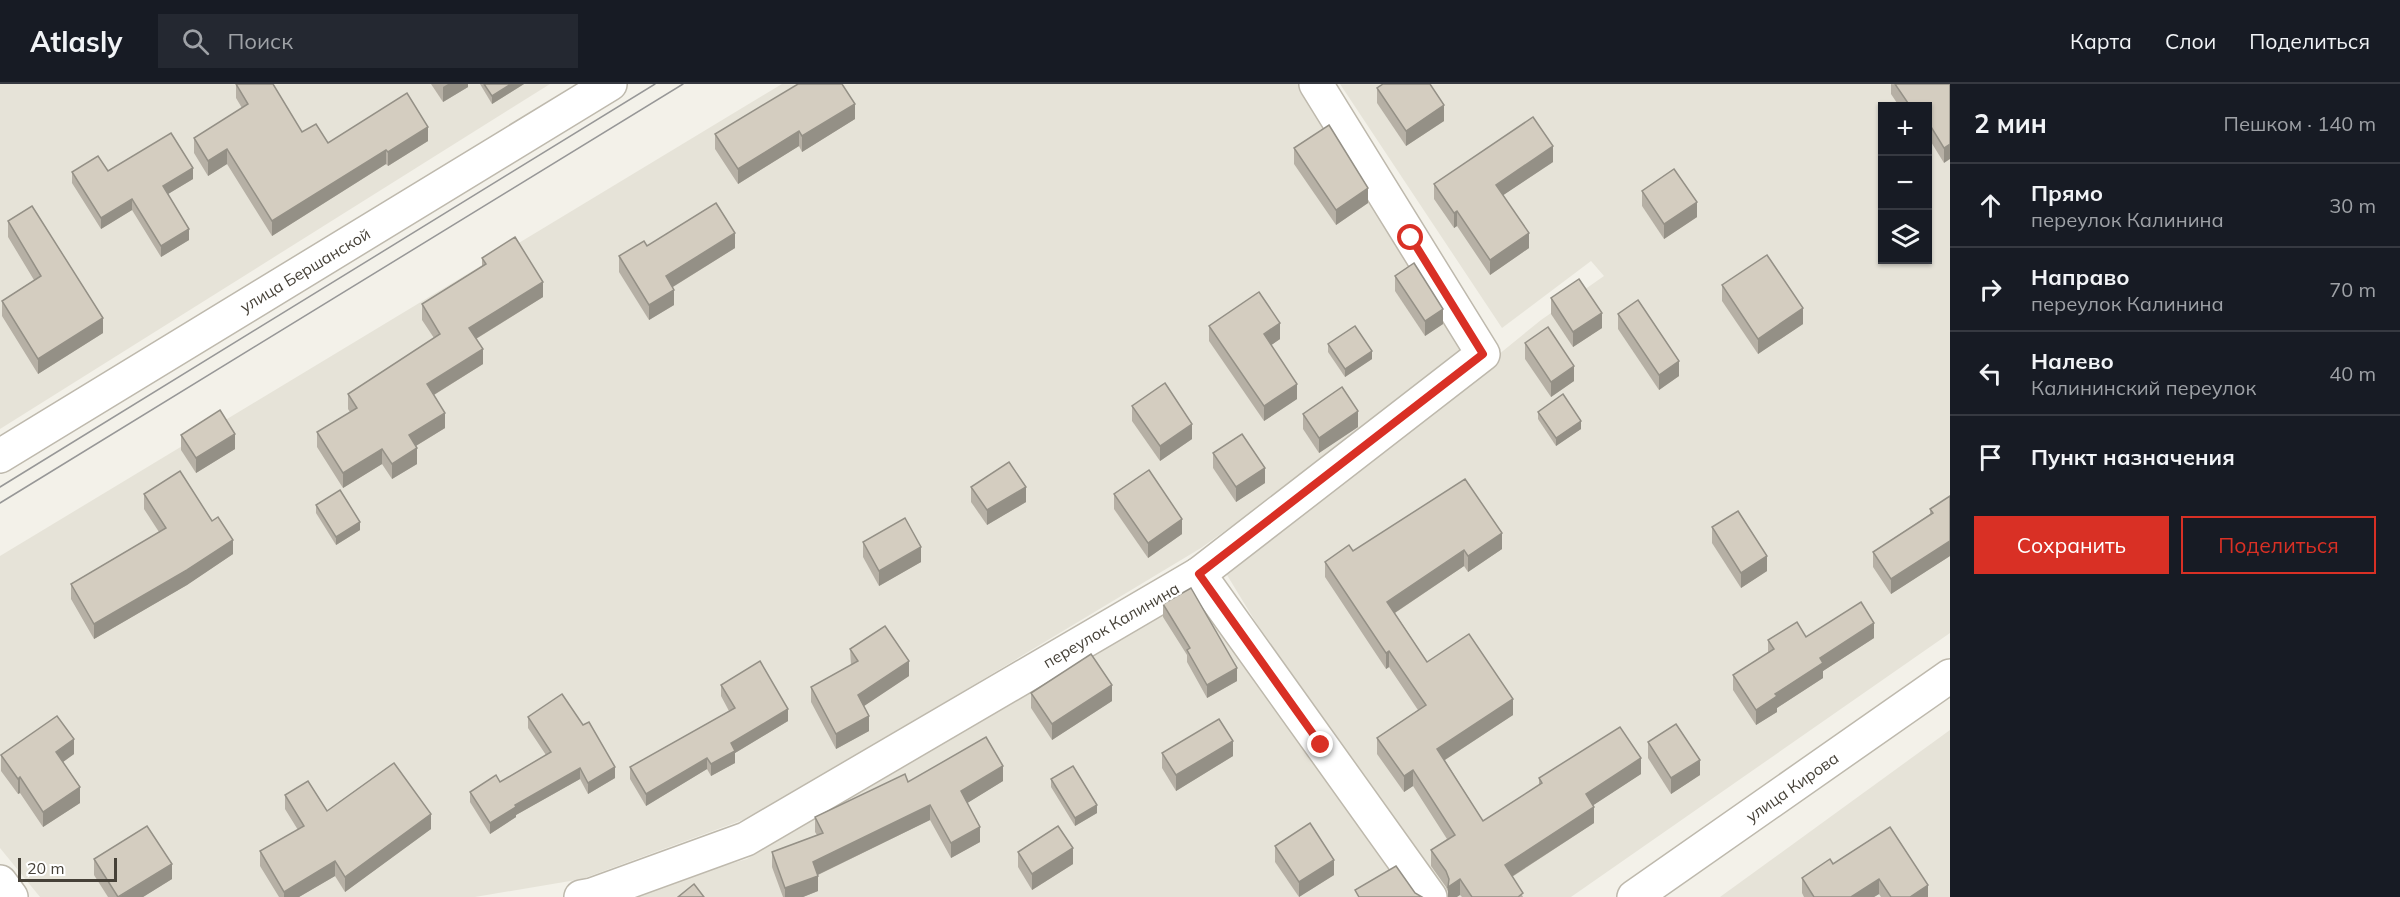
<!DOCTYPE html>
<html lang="ru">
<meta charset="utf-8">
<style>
:root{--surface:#171b24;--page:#242831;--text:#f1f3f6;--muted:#9ea1a6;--line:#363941;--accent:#d93025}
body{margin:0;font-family:Mulish,sans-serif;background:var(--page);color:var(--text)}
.controls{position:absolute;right:18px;top:18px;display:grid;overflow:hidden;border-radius:0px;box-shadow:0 2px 4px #0004}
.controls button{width:54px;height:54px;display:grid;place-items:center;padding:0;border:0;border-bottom:2px solid var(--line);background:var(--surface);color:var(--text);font:30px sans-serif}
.scale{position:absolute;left:18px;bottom:15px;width:99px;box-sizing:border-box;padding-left:6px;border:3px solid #464138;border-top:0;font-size:16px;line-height:21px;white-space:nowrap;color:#464138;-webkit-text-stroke:4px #fff;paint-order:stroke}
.stop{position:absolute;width:18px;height:18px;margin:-14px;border:4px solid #d93025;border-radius:50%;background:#fff}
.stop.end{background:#d93025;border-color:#fff;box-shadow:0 2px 6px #0008}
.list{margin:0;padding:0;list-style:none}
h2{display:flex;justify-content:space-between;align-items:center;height:78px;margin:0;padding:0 24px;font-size:26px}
h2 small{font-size:20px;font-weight:400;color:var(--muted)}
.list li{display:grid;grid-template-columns:39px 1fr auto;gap:18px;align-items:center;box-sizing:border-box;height:84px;padding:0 24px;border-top:2px solid var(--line)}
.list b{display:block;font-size:22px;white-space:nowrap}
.list p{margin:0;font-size:20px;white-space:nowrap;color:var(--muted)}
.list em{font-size:20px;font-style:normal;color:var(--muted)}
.actions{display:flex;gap:12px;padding:18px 24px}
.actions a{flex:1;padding:14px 0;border:2px solid var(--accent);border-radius:0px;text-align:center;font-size:21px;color:var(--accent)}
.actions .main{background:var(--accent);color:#fff}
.icon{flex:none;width:33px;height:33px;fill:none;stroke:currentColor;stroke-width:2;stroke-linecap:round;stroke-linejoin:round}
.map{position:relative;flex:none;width:1950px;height:813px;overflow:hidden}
header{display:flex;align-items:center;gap:36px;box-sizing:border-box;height:84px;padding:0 30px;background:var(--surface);border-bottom:2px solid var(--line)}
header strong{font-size:28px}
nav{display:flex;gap:33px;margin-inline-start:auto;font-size:21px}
.search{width:420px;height:54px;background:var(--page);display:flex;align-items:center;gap:15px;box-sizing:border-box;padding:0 21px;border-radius:0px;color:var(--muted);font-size:22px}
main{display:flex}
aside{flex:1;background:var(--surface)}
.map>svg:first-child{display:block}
.residential{fill:#e6e3d8;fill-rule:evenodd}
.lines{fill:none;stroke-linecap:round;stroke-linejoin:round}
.minor-casing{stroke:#beb9ad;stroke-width:36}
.minor{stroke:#fff;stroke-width:33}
.tram{stroke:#979797;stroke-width:1.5}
.wall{fill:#b6b0a5}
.shaded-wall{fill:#949086}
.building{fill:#d4cdc0;stroke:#949086;stroke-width:1.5}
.route{stroke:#d93025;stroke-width:8}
.labels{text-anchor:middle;stroke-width:5;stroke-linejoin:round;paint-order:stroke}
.street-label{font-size:16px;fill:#464138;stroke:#fff}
</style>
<header>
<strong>Atlasly</strong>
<div class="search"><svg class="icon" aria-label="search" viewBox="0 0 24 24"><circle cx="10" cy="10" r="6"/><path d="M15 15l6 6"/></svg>Поиск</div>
<nav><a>Карта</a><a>Слои</a><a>Поделиться</a></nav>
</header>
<main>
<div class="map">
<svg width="1950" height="813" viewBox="0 0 1950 813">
<rect width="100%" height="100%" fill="#f3f1e9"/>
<g class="residential">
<polygon points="0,0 550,0 0,345"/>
<polygon points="782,0 1309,0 1477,252 1458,281 1201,464 759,730 582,795 475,813 40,813 0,764 0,472"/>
<path d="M1340,0H1950V549L1571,813H1447L1295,603L1227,491L1541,236L1604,192L1591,177L1502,244ZM1882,22H1928V176H1882Z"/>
<polygon points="1191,503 1412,813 613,813 747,775"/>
<polygon points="1950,646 1950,813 1720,813"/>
</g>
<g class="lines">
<g class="minor-casing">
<g id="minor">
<polyline points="0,372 610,0"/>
<polyline points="1199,490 1430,813"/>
<polyline points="0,798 11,813"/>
<polyline points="581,813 592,811 746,755 1199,490 1483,270 1316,0"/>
<polyline points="1634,813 1950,592"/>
</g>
</g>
<use href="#minor" class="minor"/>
<g class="tram">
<polyline points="0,403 655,0"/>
<polyline points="0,419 683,0"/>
</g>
</g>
<g class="wall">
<polygon points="236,0 302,48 328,59 428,57 388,82 386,80 272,152 227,80 208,92 194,69 194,54 242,24 236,14"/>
<polygon points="431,0 468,0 468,3 443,18"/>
<polygon points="480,0 524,0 492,20"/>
<polygon points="1891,0 1950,0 1944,79 1928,53 1928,22 1899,22 1891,10"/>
<polygon points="1377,4 1444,37 1406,62 1377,19"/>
<polygon points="855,35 802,68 799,62 738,100 715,65 715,50"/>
<polygon points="1294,64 1368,119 1336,141 1294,80"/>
<polygon points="1553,78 1503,111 1529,164 1490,191 1457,142 1454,144 1434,115 1434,100"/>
<polygon points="108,87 193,95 168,110 189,156 161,173 132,126 101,145 72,99 72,88"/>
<polygon points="1642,107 1697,133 1664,155 1642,122"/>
<polygon points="8,137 103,249 38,290 2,232 2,217 34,196 8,153"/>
<polygon points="647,162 735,164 673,203 674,221 649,236 619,188 619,172"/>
<polygon points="482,174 543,213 476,255 483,280 434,311 445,344 416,362 417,380 392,395 382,380 343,404 317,363 317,348 350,328 348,325 348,310 434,254 422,236 422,220 482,182"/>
<polygon points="1395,192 1443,240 1425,252 1395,207"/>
<polygon points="1722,201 1803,240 1758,270 1722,217"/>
<polygon points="1551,214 1602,244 1573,263 1551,230"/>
<polygon points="1618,230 1679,292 1659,306 1618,245"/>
<polygon points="1209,242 1280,255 1271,261 1297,315 1264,337 1209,257"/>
<polygon points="1525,259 1574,297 1551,313 1525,275"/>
<polygon points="1328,260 1372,275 1345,293 1328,268"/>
<polygon points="1132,322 1192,355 1160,377 1132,337"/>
<polygon points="1538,328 1581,345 1556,362 1538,335"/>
<polygon points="1303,330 1358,343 1319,369 1303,345"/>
<polygon points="181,351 235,365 196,389 181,366"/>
<polygon points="1213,369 1265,399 1236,418 1213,384"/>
<polygon points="971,403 1026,418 987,441 971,418"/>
<polygon points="144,410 233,470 187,501 94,555 71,515 71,500 159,448 144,425"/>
<polygon points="1114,410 1182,450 1148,474 1114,425"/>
<polygon points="1950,412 1950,472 1891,510 1873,483 1873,468 1930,430 1930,425"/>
<polygon points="316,421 360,446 336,461 316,429"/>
<polygon points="1712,443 1767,487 1741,504 1712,459"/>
<polygon points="863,458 921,478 879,502 863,473"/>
<polygon points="1502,465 1468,488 1464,482 1395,529 1427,578 1513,631 1445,676 1483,737 1539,701 1539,694 1641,690 1593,721 1594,739 1512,793 1523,813 1462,813 1460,811 1448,813 1448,808 1446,803 1431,782 1431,766 1447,755 1413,702 1404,708 1377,670 1377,654 1418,626 1389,583 1386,585 1325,493 1325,478 1353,467"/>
<polygon points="1163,520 1237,597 1207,614 1187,578 1187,571 1163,533"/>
<polygon points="1806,553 1874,554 1823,587 1823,594 1777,624 1777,628 1756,641 1733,606 1733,591 1768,569 1768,556"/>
<polygon points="850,565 909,592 864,622 869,647 836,665 811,618 811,603 851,581"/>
<polygon points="721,601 788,637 735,669 735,679 711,692 707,685 646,722 630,695 630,683 729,627 721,612"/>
<polygon points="1031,609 1112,617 1052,656 1031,624"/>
<polygon points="528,633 615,694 588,710 580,695 516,731 516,733 490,750 470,718 470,708 500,698 546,671 528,644"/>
<polygon points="1648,658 1700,691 1671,710 1648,674"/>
<polygon points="1162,669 1233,672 1176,707 1162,684"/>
<polygon points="74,670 63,678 80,719 43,743 20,709 18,710 1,687 1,671"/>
<polygon points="1051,695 1097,729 1075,742 1051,703"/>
<polygon points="1003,697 967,719 980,758 951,774 930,736 818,791 818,807 803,813 783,813 772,783 772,768 817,751 815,748 815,733 908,698"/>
<polygon points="285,711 327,727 431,745 345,808 335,792 299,813 279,813 260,782 260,767 298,746 285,725"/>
<polygon points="1890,743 1928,813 1881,813 1879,810 1874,813 1804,813 1802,809 1802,794 1833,780"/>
<polygon points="1275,762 1334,791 1299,813 1275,778"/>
<polygon points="1018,768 1073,780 1032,806 1018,783"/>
<polygon points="94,775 172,795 143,813 108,813 94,791"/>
</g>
<g class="shaded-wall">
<polygon points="448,0 468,0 468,3 443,18 443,3"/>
<polygon points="511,0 524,0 492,20 492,12"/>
<polygon points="855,20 855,35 802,68 802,52"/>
<polygon points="1444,21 1444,37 1406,62 1406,47"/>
<polygon points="428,43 428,57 388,82 388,68"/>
<polygon points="799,47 799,62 738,100 738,85"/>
<polygon points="1950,60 1950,75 1944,79 1944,64"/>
<polygon points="1553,62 1553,78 1496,116 1496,101"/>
<polygon points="227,65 227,80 208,92 208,77"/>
<polygon points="386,66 386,80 272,152 272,137"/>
<polygon points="193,84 193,95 163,113 163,102"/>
<polygon points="1368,104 1368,119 1336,141 1336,126"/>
<polygon points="132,115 132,126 101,145 101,134"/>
<polygon points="1697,118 1697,133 1664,155 1664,140"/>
<polygon points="1457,127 1457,142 1454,144 1454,129"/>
<polygon points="189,145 189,156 161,173 161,162"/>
<polygon points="735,149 735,164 666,207 666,192"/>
<polygon points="1529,149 1529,164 1490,191 1490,176"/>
<polygon points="543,198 543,213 469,259 469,244"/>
<polygon points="674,206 674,221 649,236 649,221"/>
<polygon points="1803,224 1803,240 1758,270 1758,255"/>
<polygon points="1443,225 1443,240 1425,252 1425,237"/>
<polygon points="1602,229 1602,244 1573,263 1573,248"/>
<polygon points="103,234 103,249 38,290 38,275"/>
<polygon points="1280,239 1280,255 1264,266 1264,250"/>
<polygon points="483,265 483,280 427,315 427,300"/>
<polygon points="1372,267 1372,275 1345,293 1345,285"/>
<polygon points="1679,277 1679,292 1659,306 1659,291"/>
<polygon points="1574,282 1574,297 1551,313 1551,298"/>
<polygon points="1297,300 1297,315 1264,337 1264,322"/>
<polygon points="1358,327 1358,343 1319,369 1319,354"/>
<polygon points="445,329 445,344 409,366 409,351"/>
<polygon points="1581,337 1581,345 1556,362 1556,354"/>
<polygon points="1192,340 1192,355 1160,377 1160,362"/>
<polygon points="235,350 235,365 196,389 196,374"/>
<polygon points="417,364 417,380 392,395 392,380"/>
<polygon points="382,365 382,380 343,404 343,389"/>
<polygon points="1265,384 1265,399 1236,418 1236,403"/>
<polygon points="1026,403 1026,418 987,441 987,426"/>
<polygon points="1182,435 1182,450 1148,474 1148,459"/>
<polygon points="360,438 360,446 336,461 336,453"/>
<polygon points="1502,449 1502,465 1468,488 1468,472"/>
<polygon points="233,456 233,470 187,501 94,555 94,540"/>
<polygon points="1950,457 1950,472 1891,510 1891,495"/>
<polygon points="921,463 921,478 879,502 879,487"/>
<polygon points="1464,466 1464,482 1387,534 1387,518"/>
<polygon points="1767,472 1767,487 1741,504 1741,489"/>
<polygon points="1874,539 1874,554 1823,587 1823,594 1777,624 1777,628 1756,641 1756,626 1820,574"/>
<polygon points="1389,567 1389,583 1386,585 1386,569"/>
<polygon points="909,577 909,592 858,626 858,611"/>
<polygon points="1237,584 1237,597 1207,614 1207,601"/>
<polygon points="1112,601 1112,617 1052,656 1052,640"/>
<polygon points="1513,615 1513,631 1437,681 1437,665"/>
<polygon points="788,625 788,637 735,669 735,679 711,692 711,680 731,659"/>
<polygon points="869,632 869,647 836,665 836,650"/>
<polygon points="74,655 74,670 56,683 56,668"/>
<polygon points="1233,657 1233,672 1176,707 1176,691"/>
<polygon points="707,674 707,685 646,722 646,710"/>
<polygon points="1641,674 1641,690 1586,726 1586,710"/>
<polygon points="1700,676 1700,691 1671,710 1671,694"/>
<polygon points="1003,682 1003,697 961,723 961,707"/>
<polygon points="615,683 615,694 588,710 588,699"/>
<polygon points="580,684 580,695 516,731 516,733 490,750 490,739 515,721"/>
<polygon points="1413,686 1413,702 1404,708 1404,692"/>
<polygon points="20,693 20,709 18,710 18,695"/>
<polygon points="80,703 80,719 43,743 43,728"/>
<polygon points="930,721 930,736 813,793 813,778"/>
<polygon points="1097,721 1097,729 1075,742 1075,734"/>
<polygon points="1594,723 1594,739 1505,797 1505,781"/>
<polygon points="431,730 431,745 345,808 345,793"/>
<polygon points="980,743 980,758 951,774 951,759"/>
<polygon points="1073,764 1073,780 1032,806 1032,790"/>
<polygon points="1334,776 1334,791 1299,813 1299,798"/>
<polygon points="335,777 335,792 299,813 284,813 284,808"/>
<polygon points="172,780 172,795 143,813 119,813"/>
<polygon points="818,792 818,807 803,813 785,813 785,804"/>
<polygon points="1460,795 1460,811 1457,813 1448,813 1448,803"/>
<polygon points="1879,795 1879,810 1874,813 1851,813"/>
<polygon points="1928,801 1928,813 1910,813"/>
</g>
<g class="building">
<polygon points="236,0 273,0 302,48 316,40 328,59 407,9 428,43 388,68 386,66 272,137 227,65 208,77 194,54 248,20"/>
<polygon points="484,0 511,0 492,12"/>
<polygon points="798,0 842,0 855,20 802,52 799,47 738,85 715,50"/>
<polygon points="1383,0 1430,0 1444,21 1406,47 1377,4"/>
<polygon points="1895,0 1950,0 1950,60 1944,64 1928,38 1928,22 1917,22 1916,21 1913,22 1910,22"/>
<polygon points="1533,33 1553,62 1496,101 1529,149 1490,176 1457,127 1454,129 1434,100"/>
<polygon points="1329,41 1368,104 1336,126 1294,64"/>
<polygon points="171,49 193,84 163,102 189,145 161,162 132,115 101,134 72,88 98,72 108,87"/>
<polygon points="1674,85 1697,118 1664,140 1642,107"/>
<polygon points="716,119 735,149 666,192 674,206 649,221 619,172 644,157 647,162"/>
<polygon points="32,122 103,234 38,275 2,217 41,192 8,137"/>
<polygon points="515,153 543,198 469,244 483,265 427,300 445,329 409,351 417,364 392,380 382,365 343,389 317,348 357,324 348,310 440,250 422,220 486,180 482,174"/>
<polygon points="1767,171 1803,224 1758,255 1722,201"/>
<polygon points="1414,179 1443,225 1425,237 1395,192"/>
<polygon points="1579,195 1602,229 1573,248 1551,214"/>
<polygon points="1259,208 1280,239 1264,250 1297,300 1264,322 1209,242"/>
<polygon points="1638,216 1679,277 1659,291 1618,230"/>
<polygon points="1355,242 1372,267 1345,285 1328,260"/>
<polygon points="1548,243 1574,282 1551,298 1525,259"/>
<polygon points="1165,299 1192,340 1160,362 1132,322"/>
<polygon points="1342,303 1358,327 1319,354 1303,330"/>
<polygon points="1563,310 1581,337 1556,354 1538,328"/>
<polygon points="220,326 235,350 196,374 181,351"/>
<polygon points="1242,350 1265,384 1236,403 1213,369"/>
<polygon points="1009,378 1026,403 987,426 971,403"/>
<polygon points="1149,386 1182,435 1148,459 1114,410"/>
<polygon points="180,387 212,437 218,433 233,456 187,486 94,540 71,500 166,444 144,410"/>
<polygon points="1465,395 1502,449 1468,472 1464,466 1387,518 1427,578 1469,550 1513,615 1437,665 1483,737 1542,699 1539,694 1620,643 1641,674 1586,710 1594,723 1505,781 1523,809 1518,813 1472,813 1460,795 1448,803 1449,795 1446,787 1431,766 1455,751 1413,686 1404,692 1377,654 1426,621 1389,567 1386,569 1325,478 1349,461 1353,467"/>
<polygon points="340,406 360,438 336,453 316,421"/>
<polygon points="1950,412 1950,457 1891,495 1873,468 1933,429 1930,425"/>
<polygon points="1738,427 1767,472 1741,489 1712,443"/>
<polygon points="905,434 921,463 879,487 863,458"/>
<polygon points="1191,504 1237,584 1207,601 1187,566 1190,564 1163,520"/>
<polygon points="1861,518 1874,539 1820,574 1823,579 1775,610 1777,612 1756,626 1733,591 1774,565 1768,556 1797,538 1806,553"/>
<polygon points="885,542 909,577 858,611 869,632 836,650 811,603 858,577 850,565"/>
<polygon points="1091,570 1112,601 1052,640 1031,609"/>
<polygon points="760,577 788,625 731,659 735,667 711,680 707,674 646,710 630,683 735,624 721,601"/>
<polygon points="562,610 583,641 589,638 615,683 588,699 580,684 515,721 516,723 490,739 470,708 496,691 500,698 551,668 528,633"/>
<polygon points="57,632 74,655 56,668 80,703 43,728 20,693 18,695 1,671"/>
<polygon points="1219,635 1233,657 1176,691 1162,669"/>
<polygon points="1676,640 1700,676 1671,694 1648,658"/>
<polygon points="986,653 1003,682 961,707 980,743 951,759 930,721 813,778 818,792 785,804 772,768 823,749 815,733 905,690 908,698"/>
<polygon points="394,679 431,730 345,793 335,777 284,808 260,767 304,742 285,711 308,697 327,727"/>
<polygon points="1073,682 1097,721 1075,734 1051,695"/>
<polygon points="1310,739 1334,776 1299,798 1275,762"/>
<polygon points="147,742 172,780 118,813 94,775"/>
<polygon points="1058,742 1073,764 1032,790 1018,768"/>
<polygon points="1890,743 1928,801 1910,813 1891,813 1879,795 1851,813 1814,813 1802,794 1830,775 1833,780"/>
<polygon points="1396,782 1415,809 1422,813 1359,813 1355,806"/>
<polygon points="694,800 704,813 678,813"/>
</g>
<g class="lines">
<polyline class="route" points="1321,661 1199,490 1483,270 1411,154"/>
</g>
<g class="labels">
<g class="street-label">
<text transform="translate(305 186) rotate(-31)" y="6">улица Бершанской</text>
<text transform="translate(1111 541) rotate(-30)" y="6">переулок Калинина</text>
<text transform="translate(1792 703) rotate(-35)" y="6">улица Кирова</text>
</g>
</g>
</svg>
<div class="controls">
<button>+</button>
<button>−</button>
<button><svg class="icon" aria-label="layers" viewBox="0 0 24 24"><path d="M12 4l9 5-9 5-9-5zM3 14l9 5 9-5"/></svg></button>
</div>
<div class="scale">20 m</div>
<div class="stop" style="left:1411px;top:154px"></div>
<div class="stop end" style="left:1321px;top:661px"></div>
</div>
<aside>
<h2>2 мин<small>Пешком · 140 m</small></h2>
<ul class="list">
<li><svg class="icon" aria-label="ahead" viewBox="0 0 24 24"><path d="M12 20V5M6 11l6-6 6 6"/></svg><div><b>Прямо</b><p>переулок Калинина</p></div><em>30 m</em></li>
<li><svg class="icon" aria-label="right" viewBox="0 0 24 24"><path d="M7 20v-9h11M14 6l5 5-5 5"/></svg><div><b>Направо</b><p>переулок Калинина</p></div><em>70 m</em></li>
<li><svg class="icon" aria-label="left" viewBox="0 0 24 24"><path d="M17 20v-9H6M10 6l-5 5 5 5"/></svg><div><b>Налево</b><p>Калининский переулок</p></div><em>40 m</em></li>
<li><svg class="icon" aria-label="arrive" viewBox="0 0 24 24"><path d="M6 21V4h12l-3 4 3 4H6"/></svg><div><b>Пункт назначения</b></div></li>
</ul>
<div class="actions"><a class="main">Сохранить</a><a>Поделиться</a></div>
</aside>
</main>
